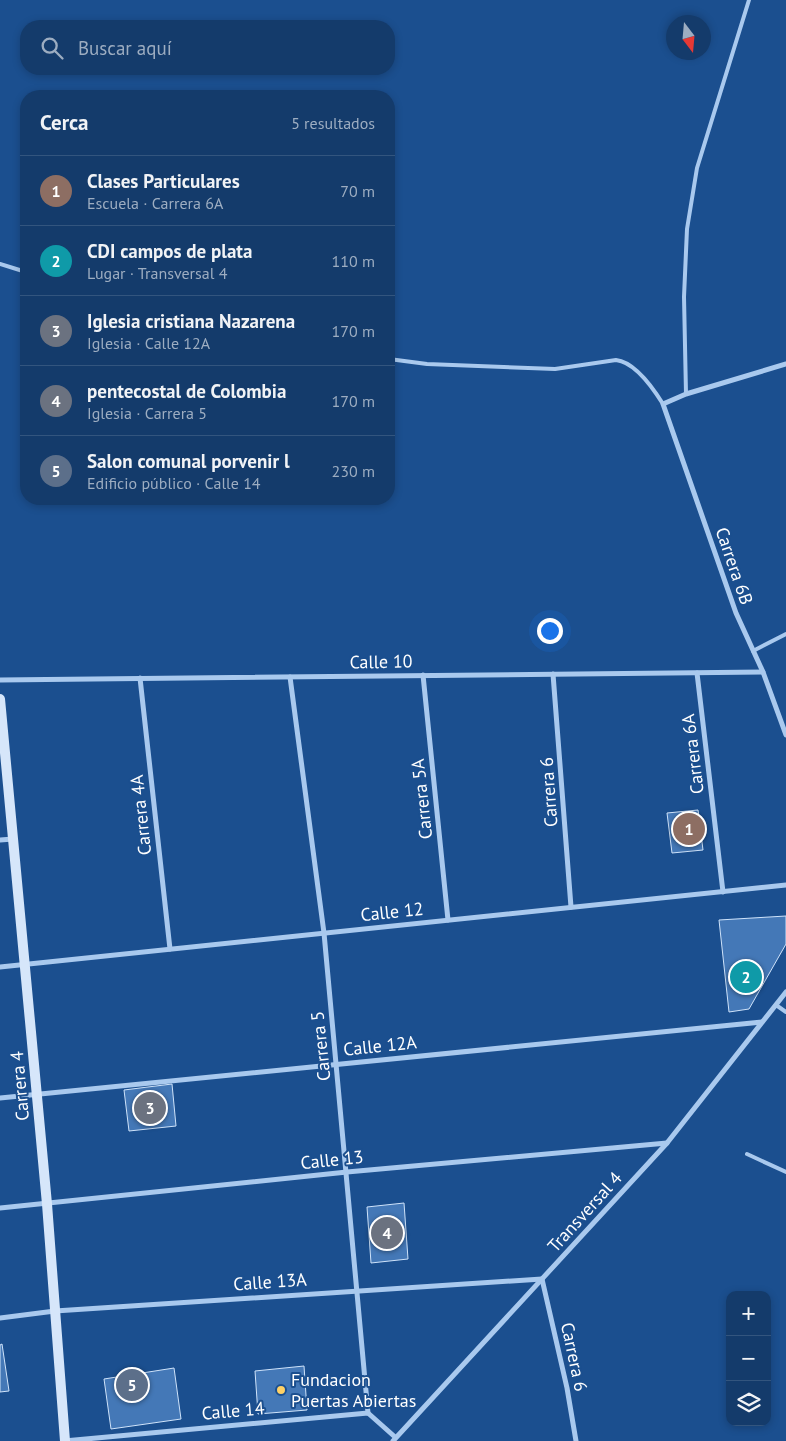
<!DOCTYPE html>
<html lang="es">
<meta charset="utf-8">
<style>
:root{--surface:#143b6b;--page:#1d4271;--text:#f1f3f6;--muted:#9dadc1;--line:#33557e;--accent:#bca0f2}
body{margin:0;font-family:"PT Sans",sans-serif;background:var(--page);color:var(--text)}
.controls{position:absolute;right:15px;bottom:15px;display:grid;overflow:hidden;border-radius:10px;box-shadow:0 2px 8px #0003}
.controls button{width:45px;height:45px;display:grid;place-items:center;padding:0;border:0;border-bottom:1px solid var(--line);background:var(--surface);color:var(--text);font:25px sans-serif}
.compass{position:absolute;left:666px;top:15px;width:45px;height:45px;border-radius:50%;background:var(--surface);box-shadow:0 2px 8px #0003;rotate:164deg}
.you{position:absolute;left:549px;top:630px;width:18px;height:18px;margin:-12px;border:4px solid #fff;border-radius:50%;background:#1a73e8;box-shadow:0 0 0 8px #1a73e833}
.badge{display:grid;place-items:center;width:32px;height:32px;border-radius:50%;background:var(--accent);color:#fff;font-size:16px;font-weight:700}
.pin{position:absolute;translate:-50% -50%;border:2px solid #fff;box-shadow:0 1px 5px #0006}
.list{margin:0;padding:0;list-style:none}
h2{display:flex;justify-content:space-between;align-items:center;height:65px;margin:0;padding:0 20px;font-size:21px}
h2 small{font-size:16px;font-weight:400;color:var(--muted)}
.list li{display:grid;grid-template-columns:32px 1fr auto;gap:15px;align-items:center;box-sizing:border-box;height:70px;padding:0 20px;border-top:1px solid var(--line)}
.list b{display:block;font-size:19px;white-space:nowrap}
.list p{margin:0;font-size:16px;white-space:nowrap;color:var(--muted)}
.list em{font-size:16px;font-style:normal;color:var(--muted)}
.icon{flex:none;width:28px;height:28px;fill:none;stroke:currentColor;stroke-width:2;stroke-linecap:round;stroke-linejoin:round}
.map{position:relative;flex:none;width:786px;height:1441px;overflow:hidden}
.search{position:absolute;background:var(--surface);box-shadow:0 2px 8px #0003;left:20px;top:20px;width:375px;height:55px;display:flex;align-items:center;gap:12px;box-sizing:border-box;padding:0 18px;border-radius:20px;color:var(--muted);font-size:19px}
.panel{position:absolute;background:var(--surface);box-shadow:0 2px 8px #0003;left:20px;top:90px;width:375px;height:415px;border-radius:20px}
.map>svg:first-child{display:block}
.building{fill:#4478b7;stroke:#cfe3fa}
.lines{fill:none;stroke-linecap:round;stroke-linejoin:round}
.lane{stroke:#a9c9ee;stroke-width:4}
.street{stroke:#a9c9ee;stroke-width:5}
.secondary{stroke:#d6e6fa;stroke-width:10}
.poi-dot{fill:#ffd166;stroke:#1b4f8f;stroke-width:2}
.labels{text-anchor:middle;stroke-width:4;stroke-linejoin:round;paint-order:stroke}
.street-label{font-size:18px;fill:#fff;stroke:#1b4f8f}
.poi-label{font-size:18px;fill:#fff;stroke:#1b4f8f;text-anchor:start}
</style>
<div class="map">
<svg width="786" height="1441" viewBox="0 0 786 1441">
<rect width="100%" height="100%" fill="#1b4f8f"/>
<g class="building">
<polygon points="698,810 703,850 672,853 667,813"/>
<polygon points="786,916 786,944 749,1009 729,1012 719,920"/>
<polygon points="172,1084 176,1126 129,1131 124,1090"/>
<polygon points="404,1203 408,1259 371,1263 367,1207"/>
<polygon points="2,1344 9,1391 0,1392 0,1345"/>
<polygon points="304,1366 307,1410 258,1414 255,1371"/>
<polygon points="174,1368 181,1419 111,1429 104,1379"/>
</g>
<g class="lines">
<g class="lane">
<polyline points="0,264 26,272"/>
<path d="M389,359L427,364L555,369L616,360C635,362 653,388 663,404"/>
<polyline points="686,394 684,297 687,229 697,168 749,0"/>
<polyline points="753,651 786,634"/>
<polyline points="776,1005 786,1012"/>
<polyline points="747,1154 786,1172"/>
</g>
<g class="street">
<polyline points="786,364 686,394 663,404 736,613 763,672 786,735"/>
<polyline points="697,673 723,892"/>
<polyline points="553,674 571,907"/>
<polyline points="423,675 448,920"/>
<polyline points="290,677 324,933 368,1413"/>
<polyline points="140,678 170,949"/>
<polyline points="0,680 763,672"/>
<polyline points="0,840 13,839"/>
<polyline points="0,967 786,885"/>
<polyline points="0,1098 762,1022"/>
<polyline points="0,1208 347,1172 667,1143"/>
<polyline points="542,1279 567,1388 576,1441"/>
<polyline points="0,1318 55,1311 542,1279"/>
<polyline points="64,1441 368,1413 395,1437"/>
<polyline points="393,1441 667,1143 786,992"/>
</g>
<polyline class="secondary" points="0,699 47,1204 65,1441"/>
</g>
<circle class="poi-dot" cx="281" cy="1390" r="5"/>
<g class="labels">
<g class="street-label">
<text transform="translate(734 566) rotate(71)" y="6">Carrera 6B</text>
<text transform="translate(381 662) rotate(-1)" y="6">Calle 10</text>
<text transform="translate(693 754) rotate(-97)" y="6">Carrera 6A</text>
<text transform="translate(549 792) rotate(-94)" y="6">Carrera 6</text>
<text transform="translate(422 799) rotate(-96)" y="6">Carrera 5A</text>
<text transform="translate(141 815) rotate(-96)" y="6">Carrera 4A</text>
<text transform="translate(392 912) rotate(-6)" y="6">Calle 12</text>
<text transform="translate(321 1046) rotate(-96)" y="6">Carrera 5</text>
<text transform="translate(380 1046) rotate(-6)" y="6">Calle 12A</text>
<text transform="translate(20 1086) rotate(-95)" y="6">Carrera 4</text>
<text transform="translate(332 1160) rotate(-6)" y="6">Calle 13</text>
<text transform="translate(585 1212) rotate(-48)" y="6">Transversal 4</text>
<text transform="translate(270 1282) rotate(-4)" y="6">Calle 13A</text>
<text transform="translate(574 1357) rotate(78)" y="6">Carrera 6</text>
<text transform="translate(233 1411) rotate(-5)" y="6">Calle 14</text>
</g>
<g class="poi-label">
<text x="291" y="1386">Fundacion<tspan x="291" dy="21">Puertas Abiertas</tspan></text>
</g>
</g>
</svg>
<div class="controls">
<button>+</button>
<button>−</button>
<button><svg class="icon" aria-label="layers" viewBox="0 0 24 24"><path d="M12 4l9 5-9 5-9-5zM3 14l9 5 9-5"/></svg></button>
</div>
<svg class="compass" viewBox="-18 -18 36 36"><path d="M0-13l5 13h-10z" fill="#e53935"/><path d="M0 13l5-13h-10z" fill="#9dadc1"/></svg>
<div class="you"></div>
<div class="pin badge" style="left:689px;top:829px;background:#8d6e63">1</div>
<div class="pin badge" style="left:746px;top:977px;background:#0f9aa8">2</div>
<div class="pin badge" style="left:150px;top:1108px;background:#6b7280">3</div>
<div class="pin badge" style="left:387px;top:1233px;background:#6b7280">4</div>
<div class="pin badge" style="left:132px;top:1385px;background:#5c6f8a">5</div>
<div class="search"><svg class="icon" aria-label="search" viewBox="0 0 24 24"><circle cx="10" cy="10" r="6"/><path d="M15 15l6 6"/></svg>Buscar aquí</div>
<section class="panel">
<h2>Cerca<small>5 resultados</small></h2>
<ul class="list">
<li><span class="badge" style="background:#8d6e63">1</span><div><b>Clases Particulares</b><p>Escuela · Carrera 6A</p></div><em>70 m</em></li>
<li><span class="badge" style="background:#0f9aa8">2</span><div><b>CDI campos de plata</b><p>Lugar · Transversal 4</p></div><em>110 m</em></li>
<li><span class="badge" style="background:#6b7280">3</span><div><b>Iglesia cristiana Nazarena</b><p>Iglesia · Calle 12A</p></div><em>170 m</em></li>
<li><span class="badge" style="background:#6b7280">4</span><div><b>pentecostal de Colombia</b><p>Iglesia · Carrera 5</p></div><em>170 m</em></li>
<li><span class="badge" style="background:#5c6f8a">5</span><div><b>Salon comunal porvenir l</b><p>Edificio público · Calle 14</p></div><em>230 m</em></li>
</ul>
</section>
</div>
